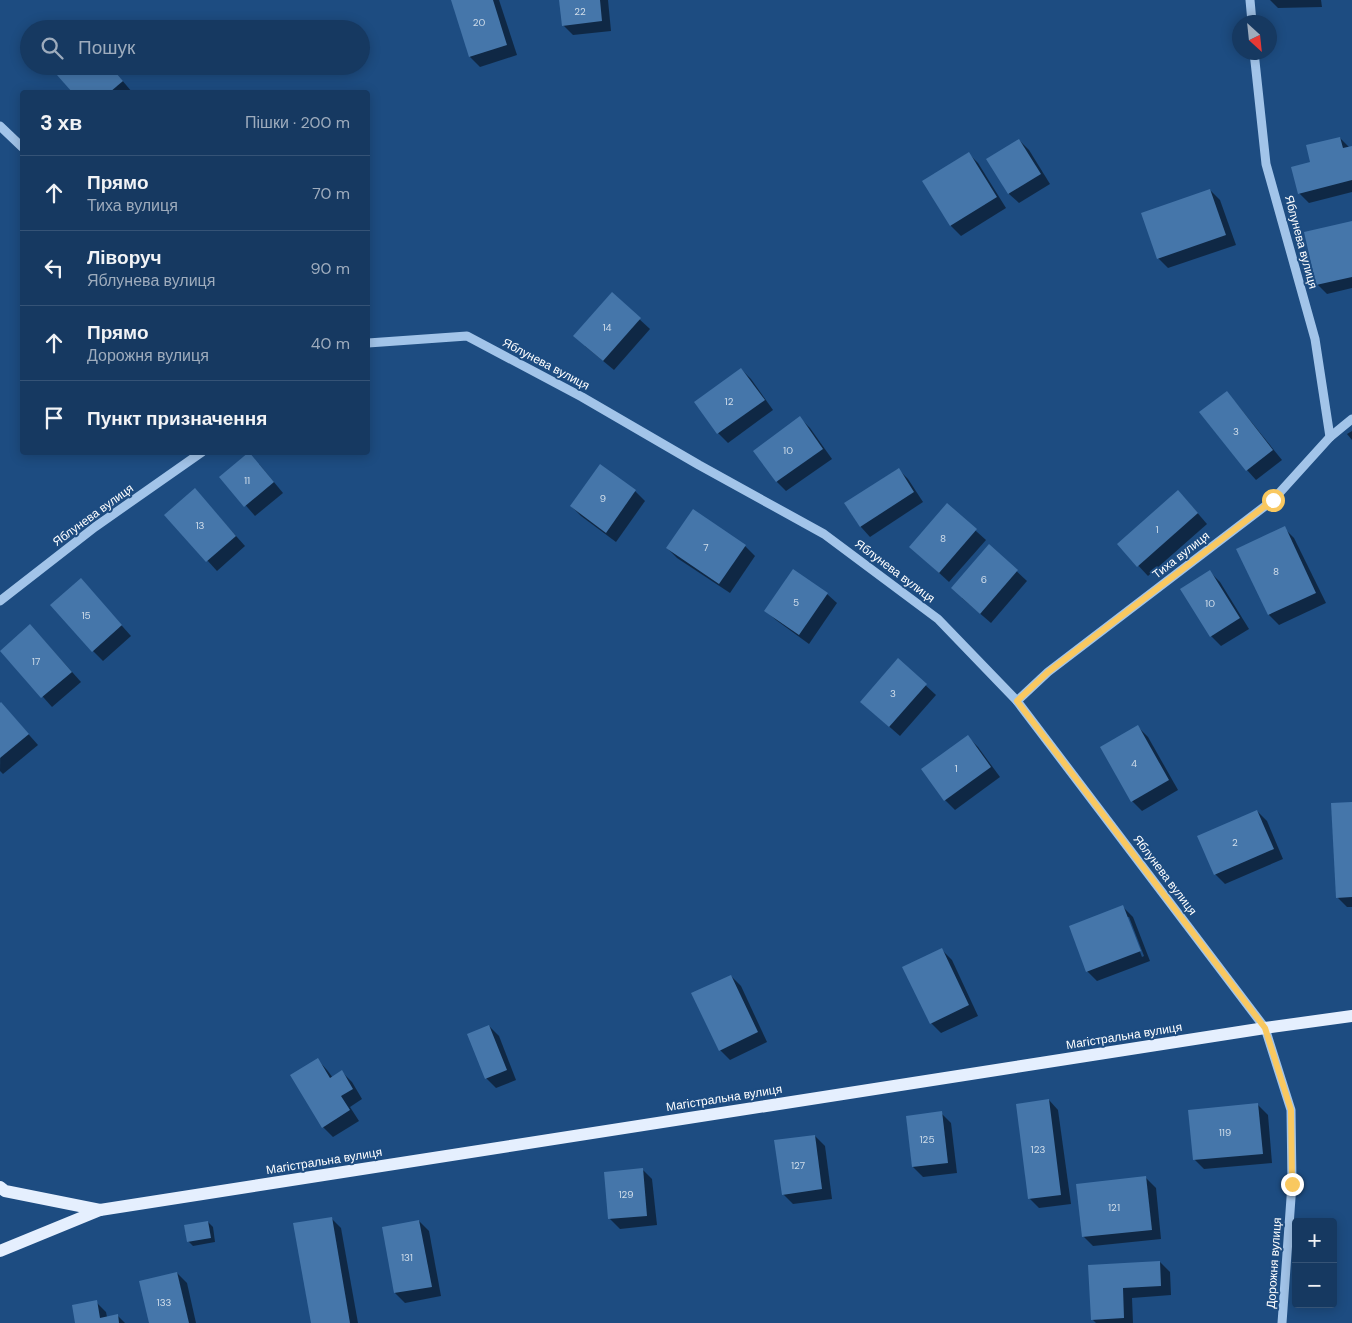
<!DOCTYPE html>
<html lang="uk">
<meta charset="utf-8">
<style>
:root{--surface:#163961;--page:#1f4067;--text:#f1f3f6;--muted:#9eacbd;--line:#355376}
body{margin:0;font-family:"DM Sans",sans-serif;background:var(--page);color:var(--text)}
.controls{position:absolute;right:15px;bottom:15px;display:grid;overflow:hidden;border-radius:5px;box-shadow:0 2px 12px #0003}
.controls button{width:45px;height:45px;display:grid;place-items:center;padding:0;border:0;border-bottom:1px solid var(--line);background:var(--surface);color:var(--text);font:25px sans-serif}
.compass{position:absolute;left:1232px;top:15px;width:45px;height:45px;border-radius:50%;background:var(--surface);box-shadow:0 2px 12px #0003;rotate:153deg}
.stop{position:absolute;width:15px;height:15px;margin:-11px;border:4px solid #f9c860;border-radius:50%;background:#fff}
.stop.end{background:#f9c860;border-color:#fff;box-shadow:0 1px 5px #0008}
.list{margin:0;padding:0;list-style:none}
h2{display:flex;justify-content:space-between;align-items:center;height:65px;margin:0;padding:0 20px;font-size:21px}
h2 small{font-size:16px;font-weight:400;color:var(--muted)}
.list li{display:grid;grid-template-columns:32px 1fr auto;gap:15px;align-items:center;box-sizing:border-box;height:75px;padding:0 20px;border-top:1px solid var(--line)}
.list b{display:block;font-size:19px;white-space:nowrap}
.list p{margin:0;font-size:16px;white-space:nowrap;color:var(--muted)}
.list em{font-size:16px;font-style:normal;color:var(--muted)}
.icon{flex:none;width:28px;height:28px;fill:none;stroke:currentColor;stroke-width:2;stroke-linecap:round;stroke-linejoin:round}
.map{position:relative;flex:none;width:1352px;height:1323px;overflow:hidden}
.search{position:absolute;background:var(--surface);box-shadow:0 2px 12px #0003;left:20px;top:20px;width:350px;height:55px;display:flex;align-items:center;gap:12px;box-sizing:border-box;padding:0 18px;border-radius:28px;color:var(--muted);font-size:19px}
.panel{position:absolute;background:var(--surface);box-shadow:0 2px 12px #0003;left:20px;top:90px;width:350px;height:365px;border-radius:5px}
.map>svg:first-child{display:block}
.shadow{fill:#0007;fill-rule:evenodd}
.building{fill:#4576aa}
.lines{fill:none;stroke-linecap:round;stroke-linejoin:round}
.minor{stroke:#a2c4e9;stroke-width:9}
.major{stroke:#e5effe;stroke-width:12}
.route{stroke:#f9c860;stroke-width:6}
.labels{text-anchor:middle;stroke-width:4;stroke-linejoin:round;paint-order:stroke}
.number-label{font-size:10px;fill:#d0ddea}
.street-label{font-size:12px;fill:#fff;stroke:#1d4c81}
</style>
<div class="map">
<svg width="1352" height="1323" viewBox="0 0 1352 1323">
<rect width="100%" height="100%" fill="#1d4c81"/>
<g class="shadow">
<polygon points="452,0 499,0 517,55 480,67 470,57"/>
<polygon points="560,0 608,0 611,31 573,35 563,25"/>
<polygon points="1270,0 1321,0 1322,7 1278,8"/>
<polygon points="51,66 110,66 132,92 73,92"/>
<polygon points="1340,138 1349,147 1352,147 1352,192 1309,203 1299,193 1311,163"/>
<polygon points="1019,140 1029,150 1050,184 1019,203 1009,194"/>
<polygon points="968,153 978,163 1006,208 961,236 951,226 924,181"/>
<polygon points="1210,190 1220,200 1236,245 1168,268 1158,258"/>
<polygon points="1352,222 1352,288 1327,294 1317,284"/>
<polygon points="612,294 650,329 614,370 585,346"/>
<polygon points="741,369 751,379 773,410 728,443 718,433"/>
<polygon points="1226,393 1236,403 1282,460 1256,480 1247,470"/>
<polygon points="800,418 810,428 832,459 786,491 777,482"/>
<polygon points="1352,431 1352,440 1347,434"/>
<polygon points="259,464 283,493 255,516 221,477"/>
<polygon points="600,466 635,491 645,501 616,542 581,516 571,506"/>
<polygon points="898,469 908,479 923,502 870,537 861,527 845,504"/>
<polygon points="204,500 245,546 217,571 166,515"/>
<polygon points="1188,502 1207,524 1148,576 1118,544"/>
<polygon points="947,505 986,540 949,582 911,547"/>
<polygon points="1284,528 1294,538 1326,603 1279,625 1269,615 1238,550"/>
<polygon points="745,546 755,556 730,593 677,558 667,548"/>
<polygon points="989,546 1027,581 991,623 962,598"/>
<polygon points="1210,572 1220,582 1249,629 1221,646 1211,636"/>
<polygon points="90,590 131,636 103,661 93,651"/>
<polygon points="827,594 837,603 809,644 776,620 766,611"/>
<polygon points="40,636 81,682 52,707 2,651"/>
<polygon points="898,660 936,695 900,736 861,702"/>
<polygon points="1,703 38,745 3,774 0,771"/>
<polygon points="1138,727 1148,737 1178,790 1142,811 1132,801"/>
<polygon points="968,737 978,747 1000,777 955,810 945,800 923,769"/>
<polygon points="1352,803 1352,907 1347,907 1337,897"/>
<polygon points="1257,811 1267,821 1283,859 1225,884 1215,874"/>
<path d="M1123,907L1133,917L1150,961L1097,981L1087,971ZM1127,917H1129L1144,956L1142,957Z"/>
<polygon points="942,950 952,960 978,1016 941,1033 931,1023"/>
<polygon points="731,976 741,986 767,1042 730,1060 720,1050"/>
<polygon points="489,1026 499,1036 516,1080 496,1088 486,1078"/>
<polygon points="318,1060 327,1070 333,1078 342,1072 352,1082 362,1099 350,1107 359,1121 333,1137 323,1127"/>
<polygon points="1049,1100 1058,1110 1071,1204 1039,1208 1029,1198"/>
<polygon points="1258,1105 1268,1115 1272,1163 1204,1169 1194,1159"/>
<polygon points="941,1113 951,1123 957,1173 923,1177 913,1167"/>
<polygon points="815,1136 825,1146 832,1199 793,1204 783,1194"/>
<polygon points="642,1169 652,1179 657,1225 620,1229 610,1219"/>
<polygon points="1146,1178 1156,1188 1161,1239 1093,1246 1083,1236"/>
<polygon points="331,1218 341,1228 358,1323 312,1323"/>
<polygon points="419,1221 429,1231 441,1296 405,1303 395,1293 383,1228"/>
<polygon points="208,1222 213,1227 215,1242 193,1246 188,1241"/>
<polygon points="1160,1262 1170,1272 1171,1295 1132,1298 1133,1323 1096,1323 1092,1319 1089,1266"/>
<polygon points="177,1273 187,1283 196,1323 151,1323"/>
<polygon points="96,1302 106,1312 107,1317 117,1315 125,1323 77,1323"/>
</g>
<g class="building">
<polygon points="451,0 493,0 507,45 469,57"/>
<polygon points="559,0 600,0 602,21 562,26"/>
<polygon points="49,66 110,66 123,81 110,92 72,92"/>
<polygon points="1340,137 1343,148 1352,146 1352,180 1298,194 1291,167 1310,162 1306,145"/>
<polygon points="1019,139 1041,174 1008,194 986,159"/>
<polygon points="969,152 997,197 950,226 922,181"/>
<polygon points="1210,189 1226,235 1157,259 1141,213"/>
<polygon points="1352,221 1352,277 1316,285 1304,232"/>
<polygon points="612,292 641,318 603,361 573,336"/>
<polygon points="741,368 765,400 717,434 694,402"/>
<polygon points="1227,391 1273,450 1246,471 1199,412"/>
<polygon points="800,416 823,449 776,482 753,451"/>
<polygon points="249,452 274,482 244,507 219,477"/>
<polygon points="600,464 636,490 606,533 570,506"/>
<polygon points="899,468 914,492 860,527 844,503"/>
<polygon points="195,488 236,536 206,562 164,515"/>
<polygon points="1178,490 1198,513 1137,567 1117,544"/>
<polygon points="947,503 977,529 939,573 909,547"/>
<polygon points="693,509 746,545 719,584 666,548"/>
<polygon points="1285,526 1316,593 1268,615 1236,549"/>
<polygon points="989,544 1018,570 980,614 951,588"/>
<polygon points="793,569 828,593 799,635 764,611"/>
<polygon points="1210,570 1240,618 1210,637 1180,589"/>
<polygon points="81,578 122,625 92,652 50,605"/>
<polygon points="30,624 72,672 41,698 0,651"/>
<polygon points="898,658 927,684 889,727 860,702"/>
<polygon points="1,702 29,734 0,758 0,703"/>
<polygon points="1138,725 1169,780 1131,802 1100,747"/>
<polygon points="968,735 991,767 944,801 921,769"/>
<polygon points="1352,802 1352,897 1336,898 1331,803"/>
<polygon points="1257,810 1274,849 1214,875 1197,836"/>
<polygon points="1123,905 1141,951 1086,972 1069,926"/>
<polygon points="942,948 969,1005 930,1024 902,967"/>
<polygon points="731,975 758,1032 719,1051 691,993"/>
<polygon points="489,1025 507,1070 485,1079 467,1034"/>
<polygon points="318,1058 330,1078 342,1070 353,1089 341,1096 350,1110 322,1128 290,1075"/>
<polygon points="1049,1099 1061,1195 1028,1199 1016,1104"/>
<polygon points="1258,1103 1263,1154 1193,1160 1188,1110"/>
<polygon points="942,1111 948,1163 912,1167 906,1116"/>
<polygon points="815,1135 822,1189 782,1195 774,1140"/>
<polygon points="643,1168 647,1216 608,1219 604,1172"/>
<polygon points="1146,1176 1152,1230 1082,1237 1076,1184"/>
<polygon points="332,1217 350,1323 311,1323 293,1223"/>
<polygon points="419,1220 432,1287 394,1293 382,1227"/>
<polygon points="208,1221 211,1238 187,1242 184,1225"/>
<polygon points="1160,1261 1161,1286 1123,1288 1124,1318 1091,1320 1088,1265"/>
<polygon points="177,1272 189,1323 149,1323 139,1281"/>
<polygon points="97,1300 100,1318 118,1314 119,1323 75,1323 72,1305"/>
</g>
<g class="lines">
<g class="minor">
<polyline points="1250,0 1252,22"/>
<polyline points="1254,52 1266,164 1315,339 1330,437"/>
<polyline points="0,126 22,147"/>
<polyline points="368,343 467,336 582,397 699,465 824,534 938,619 1017,701 1265,1028 1291,1110 1292,1184 1282,1323"/>
<polyline points="0,601 95,527 202,452"/>
<polyline points="1017,701 1048,672 1273,500 1330,437 1352,419"/>
</g>
<g class="major">
<polyline points="0,1187 5,1191 100,1210"/>
<polyline points="0,1251 100,1210 1265,1028 1352,1016"/>
</g>
</g>
<g class="lines">
<polyline class="route" points="1273,500 1048,672 1017,701 1265,1028 1291,1110 1292,1184"/>
</g>
<g class="labels">
<g class="number-label">
<text x="580" y="15">22</text>
<text x="479" y="26">20</text>
<text x="607" y="331">14</text>
<text x="729" y="405">12</text>
<text x="1236" y="435">3</text>
<text x="788" y="454">10</text>
<text x="247" y="484">11</text>
<text x="603" y="502">9</text>
<text x="200" y="529">13</text>
<text x="1157" y="533">1</text>
<text x="943" y="542">8</text>
<text x="706" y="551">7</text>
<text x="1276" y="575">8</text>
<text x="984" y="583">6</text>
<text x="796" y="606">5</text>
<text x="1210" y="607">10</text>
<text x="86" y="619">15</text>
<text x="36" y="665">17</text>
<text x="893" y="697">3</text>
<text x="1134" y="767">4</text>
<text x="956" y="772">1</text>
<text x="1235" y="846">2</text>
<text x="1225" y="1136">119</text>
<text x="927" y="1143">125</text>
<text x="1038" y="1153">123</text>
<text x="798" y="1169">127</text>
<text x="626" y="1198">129</text>
<text x="1114" y="1211">121</text>
<text x="407" y="1261">131</text>
<text x="164" y="1306">133</text>
</g>
<g class="street-label">
<text transform="translate(1301 242) rotate(75)" y="4">Яблунева вулиця</text>
<text transform="translate(546 364) rotate(28)" y="4">Яблунева вулиця</text>
<text transform="translate(93 515) rotate(-36)" y="4">Яблунева вулиця</text>
<text transform="translate(1181 555) rotate(-38)" y="4">Тиха вулиця</text>
<text transform="translate(895 571) rotate(37)" y="4">Яблунева вулиця</text>
<text transform="translate(1165 875) rotate(53)" y="4">Яблунева вулиця</text>
<text transform="translate(1124 1036) rotate(-9)" y="4">Магістральна вулиця</text>
<text transform="translate(724 1098) rotate(-9)" y="4">Магістральна вулиця</text>
<text transform="translate(324 1161) rotate(-9)" y="4">Магістральна вулиця</text>
<text transform="translate(1274 1263) rotate(-86)" y="4">Дорожня вулиця</text>
</g>
</g>
</svg>
<div class="controls">
<button>+</button>
<button>−</button>
</div>
<svg class="compass" viewBox="-18 -18 36 36"><path d="M0-13l5 13h-10z" fill="#e53935"/><path d="M0 13l5-13h-10z" fill="#9eacbd"/></svg>
<div class="stop" style="left:1273px;top:500px"></div>
<div class="stop end" style="left:1292px;top:1184px"></div>
<div class="search"><svg class="icon" aria-label="search" viewBox="0 0 24 24"><circle cx="10" cy="10" r="6"/><path d="M15 15l6 6"/></svg>Пошук</div>
<section class="panel">
<h2>3 хв<small>Пішки · 200 m</small></h2>
<ul class="list">
<li><svg class="icon" aria-label="ahead" viewBox="0 0 24 24"><path d="M12 20V5M6 11l6-6 6 6"/></svg><div><b>Прямо</b><p>Тиха вулиця</p></div><em>70 m</em></li>
<li><svg class="icon" aria-label="left" viewBox="0 0 24 24"><path d="M17 20v-9H6M10 6l-5 5 5 5"/></svg><div><b>Ліворуч</b><p>Яблунева вулиця</p></div><em>90 m</em></li>
<li><svg class="icon" aria-label="ahead" viewBox="0 0 24 24"><path d="M12 20V5M6 11l6-6 6 6"/></svg><div><b>Прямо</b><p>Дорожня вулиця</p></div><em>40 m</em></li>
<li><svg class="icon" aria-label="arrive" viewBox="0 0 24 24"><path d="M6 21V4h12l-3 4 3 4H6"/></svg><div><b>Пункт призначення</b></div></li>
</ul>
</section>
</div>
